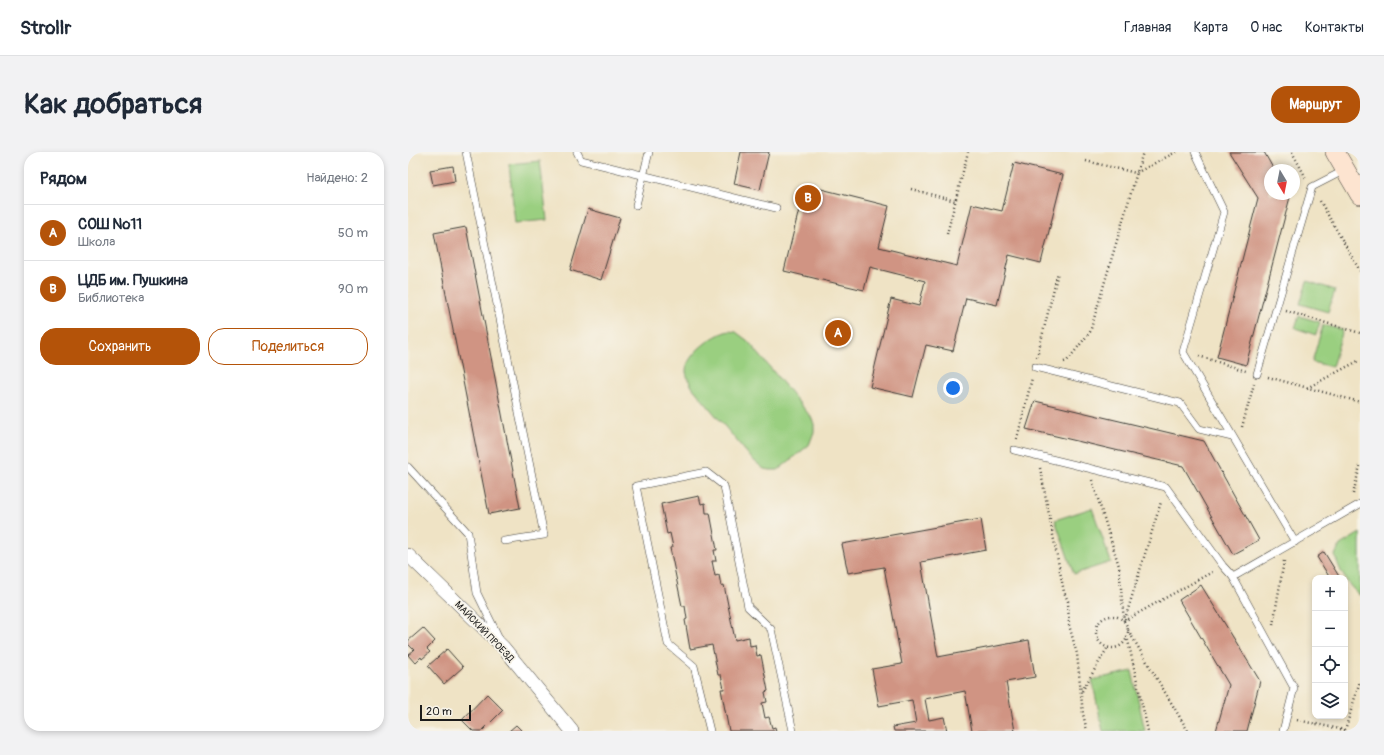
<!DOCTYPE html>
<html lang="ru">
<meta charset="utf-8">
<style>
:root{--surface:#fff;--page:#f2f2f3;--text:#1f2937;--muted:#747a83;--line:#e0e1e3;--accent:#b45309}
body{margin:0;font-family:Pangolin,sans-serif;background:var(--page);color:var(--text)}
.controls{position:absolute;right:12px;bottom:12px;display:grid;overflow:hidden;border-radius:8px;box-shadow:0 2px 6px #0003}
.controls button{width:36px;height:36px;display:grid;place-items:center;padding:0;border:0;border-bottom:1px solid var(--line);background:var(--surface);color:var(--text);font:20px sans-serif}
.compass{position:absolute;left:856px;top:12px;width:36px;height:36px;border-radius:50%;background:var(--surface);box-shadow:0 2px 6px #0003;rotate:170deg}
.scale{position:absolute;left:12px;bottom:10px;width:51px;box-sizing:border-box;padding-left:4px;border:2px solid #1c1c1c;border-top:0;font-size:11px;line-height:14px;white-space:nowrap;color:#1c1c1c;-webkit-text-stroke:3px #f7f3e8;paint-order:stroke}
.you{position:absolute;left:545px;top:236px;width:14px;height:14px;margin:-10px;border:3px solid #fff;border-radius:50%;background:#1a73e8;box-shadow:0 0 0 6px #1a73e833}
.badge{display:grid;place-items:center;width:26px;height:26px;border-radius:50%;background:var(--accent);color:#fff;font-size:13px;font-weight:700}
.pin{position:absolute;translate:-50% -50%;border:2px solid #fff;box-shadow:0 1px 4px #0006}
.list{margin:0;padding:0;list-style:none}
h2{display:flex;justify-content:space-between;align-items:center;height:52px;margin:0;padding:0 16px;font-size:17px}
h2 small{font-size:13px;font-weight:400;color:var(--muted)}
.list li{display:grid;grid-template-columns:26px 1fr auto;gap:12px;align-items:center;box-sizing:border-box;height:56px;padding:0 16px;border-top:1px solid var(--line)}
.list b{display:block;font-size:15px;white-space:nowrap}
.list p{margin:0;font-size:13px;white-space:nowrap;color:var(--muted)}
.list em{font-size:13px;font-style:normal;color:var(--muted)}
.actions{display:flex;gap:8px;padding:12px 16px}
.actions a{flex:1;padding:9px 0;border:1px solid var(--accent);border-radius:16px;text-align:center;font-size:14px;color:var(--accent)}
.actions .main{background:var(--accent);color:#fff}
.icon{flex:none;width:22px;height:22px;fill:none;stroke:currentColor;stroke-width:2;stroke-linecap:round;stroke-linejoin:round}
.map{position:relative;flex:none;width:952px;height:579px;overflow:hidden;border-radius:16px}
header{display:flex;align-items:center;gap:24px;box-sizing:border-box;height:56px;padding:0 20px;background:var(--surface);border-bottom:1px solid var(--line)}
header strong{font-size:19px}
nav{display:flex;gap:22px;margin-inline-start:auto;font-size:14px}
.intro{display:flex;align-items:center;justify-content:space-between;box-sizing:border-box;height:96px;padding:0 24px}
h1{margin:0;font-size:28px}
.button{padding:10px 18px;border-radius:16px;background:var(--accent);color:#fff;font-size:14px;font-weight:700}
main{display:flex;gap:24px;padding:0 24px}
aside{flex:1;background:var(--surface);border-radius:16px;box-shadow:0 2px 6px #0003}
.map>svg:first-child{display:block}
.green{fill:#9acf80;stroke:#5b764e}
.building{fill:#d09483}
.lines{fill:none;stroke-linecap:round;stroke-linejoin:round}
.lane-casing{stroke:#3c3a35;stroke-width:8}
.street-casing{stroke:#3c3a35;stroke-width:14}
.secondary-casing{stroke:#3c3a35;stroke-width:20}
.path{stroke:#3c3a35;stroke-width:2.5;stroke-dasharray:1 3;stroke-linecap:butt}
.lane{stroke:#fff;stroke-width:7}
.street{stroke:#fff;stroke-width:13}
.secondary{stroke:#fde4d0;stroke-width:19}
.labels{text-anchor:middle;stroke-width:3.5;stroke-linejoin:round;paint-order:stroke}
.street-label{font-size:10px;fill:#1c1c1c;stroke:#f7f3e8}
</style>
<header>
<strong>Strollr</strong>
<nav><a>Главная</a><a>Карта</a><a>О нас</a><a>Контакты</a></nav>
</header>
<div class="intro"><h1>Как добраться</h1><a class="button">Маршрут</a></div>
<main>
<aside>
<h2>Рядом<small>Найдено: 2</small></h2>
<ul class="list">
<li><span class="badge">A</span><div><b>СОШ №11</b><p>Школа</p></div><em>50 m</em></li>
<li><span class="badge">B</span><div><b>ЦДБ им. Пушкина</b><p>Библиотека</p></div><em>90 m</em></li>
</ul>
<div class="actions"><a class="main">Сохранить</a><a>Поделиться</a></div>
</aside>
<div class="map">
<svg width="952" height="579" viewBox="0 0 952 579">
<rect width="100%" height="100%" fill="#f7f3e8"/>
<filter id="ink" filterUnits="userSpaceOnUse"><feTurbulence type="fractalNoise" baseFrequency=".025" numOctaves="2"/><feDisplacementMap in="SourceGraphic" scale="8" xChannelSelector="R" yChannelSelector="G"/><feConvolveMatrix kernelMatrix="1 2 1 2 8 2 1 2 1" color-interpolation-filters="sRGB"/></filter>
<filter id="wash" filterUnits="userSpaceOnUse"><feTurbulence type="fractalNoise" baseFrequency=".012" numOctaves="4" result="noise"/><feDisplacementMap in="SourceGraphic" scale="16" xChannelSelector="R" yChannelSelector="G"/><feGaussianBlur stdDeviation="0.9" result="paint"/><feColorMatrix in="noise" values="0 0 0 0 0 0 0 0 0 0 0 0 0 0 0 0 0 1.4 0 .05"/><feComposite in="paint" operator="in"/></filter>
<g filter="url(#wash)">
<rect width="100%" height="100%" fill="#efe3c5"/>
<g class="green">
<polygon points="132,9 139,68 107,71 101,12"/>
<polygon points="899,129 927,138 920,160 892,152"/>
<polygon points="891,164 912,170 908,183 887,176"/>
<polygon points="915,173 935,178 924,215 904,210"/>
<path d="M321,179L328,180L340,189L403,265L406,272V280L401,293L370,318H363L356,317L344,307L284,235C282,230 279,226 278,220C277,203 306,182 321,179Z"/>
<polygon points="684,356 703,410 666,422 647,368"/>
<path d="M952,381V443H951C939,432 931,418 927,403L932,393Z"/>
<polygon points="724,519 737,579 695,579 684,528"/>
</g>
<g id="blocks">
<g class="building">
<polygon points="333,0 361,0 352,38 326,32"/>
<polygon points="821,0 856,0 866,18 862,18 862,42 881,42 882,45 838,213 809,205 850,46"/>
<polygon points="606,11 655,23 633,111 601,103 589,153 558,146 545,199 518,193 505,245 462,235 483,147 511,154 517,129 462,115 456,138 376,119 397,33 481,54 471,95 549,114 564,52 594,59"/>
<polygon points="45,14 47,29 25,33 22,18"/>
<polygon points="180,57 212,66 193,128 162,118"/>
<polygon points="58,75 112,356 81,362 26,81"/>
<polygon points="627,249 796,289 851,388 825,402 775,314 618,277"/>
<polygon points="291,344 293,352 297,351 298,361 302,361 309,398 306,398 308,409 304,409 307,424 311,423 313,434 316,433 327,488 341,485 342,494 347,493 349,504 353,503 360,539 357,540 359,550 354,551 357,566 361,565 364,576 367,575 368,579 321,579 313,537 316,537 313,523 310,523 304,493 282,497 277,468 279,467 277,454 274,454 262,396 265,395 262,381 259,382 253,352"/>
<polygon points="573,367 578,398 513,410 530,505 621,488 627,525 598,530 607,579 564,579 557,539 517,547 521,568 536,565 539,579 486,579 485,575 508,571 504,548 471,554 464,517 494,512 476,415 440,421 434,392"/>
<polygon points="916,400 932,426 922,426 909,405"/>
<polygon points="793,433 852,529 839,579 808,579 821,533 771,448"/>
<polygon points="15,476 27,489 19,497 22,500 14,507 13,505 7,511 0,503 6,498 0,492 0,489"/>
<polygon points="39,497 55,515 36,532 20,514"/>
<polygon points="79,542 95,558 74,579 65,579 54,568"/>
<polygon points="108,573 114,579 101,579"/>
</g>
</g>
</g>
<g filter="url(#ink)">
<use href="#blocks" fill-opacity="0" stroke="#3c3a35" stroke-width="1"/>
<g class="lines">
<g class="lane-casing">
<g id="lane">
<polyline points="58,0 136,383 96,389"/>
<polyline points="169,0 173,8 368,56"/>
<polyline points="787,0 816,60 775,200 887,390"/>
<polyline points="228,53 241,0"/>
<polyline points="627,215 772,251 791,277 824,285"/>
<polyline points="849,222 904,35 937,18"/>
<polyline points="606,298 758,335 815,414 825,425"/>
<polyline points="0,315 60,381 69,441 91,486"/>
<polyline points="302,579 286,514 260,492 228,334 298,320 316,334 340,455 363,477 385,579"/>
<polyline points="875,579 886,536 825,425 952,352"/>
</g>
</g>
<g class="street-casing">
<polyline id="street" points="0,403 95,495 164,579"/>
</g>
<g class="secondary-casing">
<polyline id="secondary" points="927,0 952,43"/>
</g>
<g class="path">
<polyline points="884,0 898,26"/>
<polyline points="678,9 728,21 768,0"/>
<polyline points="503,37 547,49"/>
<polyline points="912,49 952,119"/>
<polyline points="539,82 560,0"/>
<polyline points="878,159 952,181"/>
<polyline points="791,204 838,219"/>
<polyline points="629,205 650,120"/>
<polyline points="656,210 659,209 682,180 735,0"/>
<polyline points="860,225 952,250"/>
<polyline points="899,236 952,208"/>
<polyline points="834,275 846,232"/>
<polyline points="609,287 624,226"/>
<polyline points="632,316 656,440 660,449 661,473 669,502 675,562 679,579"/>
<polyline points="684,328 711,414 716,469"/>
<polyline points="945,342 952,314"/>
<circle cx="704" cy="480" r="16"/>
<polyline points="717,467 753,350"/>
<polyline points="716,469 804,420"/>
<polyline points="865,473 876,409"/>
<polyline points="720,478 780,579"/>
<polyline points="719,484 740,579"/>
<polyline points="674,539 700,495"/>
<polyline points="889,568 937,578"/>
<polyline points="937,578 952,529"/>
</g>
<use href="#lane" class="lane"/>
<use href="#street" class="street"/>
<use href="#secondary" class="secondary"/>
</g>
</g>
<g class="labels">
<g class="street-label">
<text transform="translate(77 479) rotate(46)" y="4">МАЙСКИЙ ПРОЕЗД</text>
</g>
</g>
</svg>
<div class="controls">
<button>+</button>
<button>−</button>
<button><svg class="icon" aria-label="locate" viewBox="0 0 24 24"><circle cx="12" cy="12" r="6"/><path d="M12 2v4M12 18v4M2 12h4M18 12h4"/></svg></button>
<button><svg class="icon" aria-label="layers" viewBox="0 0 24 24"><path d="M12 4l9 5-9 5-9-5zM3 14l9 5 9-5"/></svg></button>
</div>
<svg class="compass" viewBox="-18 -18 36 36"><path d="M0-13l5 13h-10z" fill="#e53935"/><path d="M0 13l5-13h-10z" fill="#747a83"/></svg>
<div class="scale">20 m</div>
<div class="you"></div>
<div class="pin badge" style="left:430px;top:181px">A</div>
<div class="pin badge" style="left:400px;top:46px">B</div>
</div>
</main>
